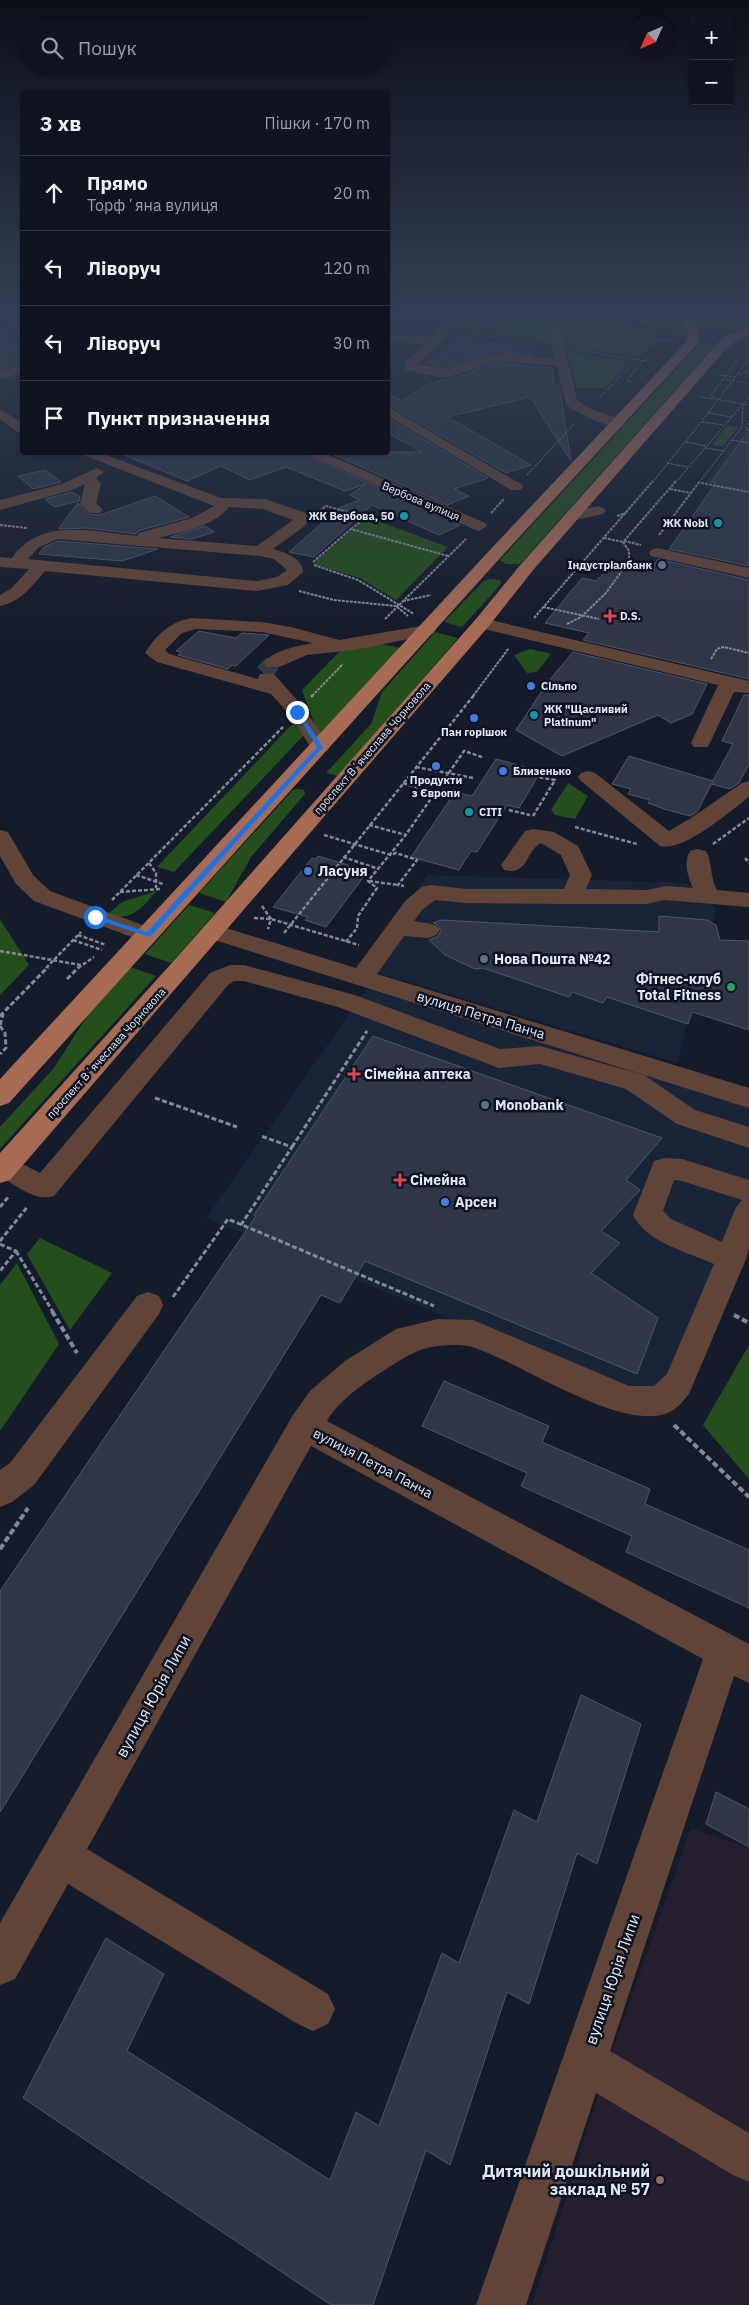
<!DOCTYPE html>
<html lang="uk">
<meta charset="utf-8">
<style>
:root{--surface:#0f1420;--page:#181d29;--text:#f1f3f6;--muted:#9b9ea5;--line:#2f333e}
body{margin:0;font-family:"IBM Plex Sans",sans-serif;background:var(--page);color:var(--text)}
.controls{position:absolute;right:15px;top:15px;display:grid;overflow:hidden;border-radius:5px;box-shadow:0 1px 4px #0004}
.controls button{width:45px;height:45px;display:grid;place-items:center;padding:0;border:0;border-bottom:1px solid var(--line);background:var(--surface);color:var(--text);font:25px sans-serif}
.compass{position:absolute;left:629px;top:15px;width:45px;height:45px;border-radius:50%;background:var(--surface);box-shadow:0 1px 4px #0004;rotate:225deg}
.stop{position:absolute;width:15px;height:15px;margin:-11px;border:4px solid #1a73e8;border-radius:50%;background:#fff}
.stop.end{background:#1a73e8;border-color:#fff;box-shadow:0 1px 5px #0008}
.list{margin:0;padding:0;list-style:none}
h2{display:flex;justify-content:space-between;align-items:center;height:65px;margin:0;padding:0 20px;font-size:21px}
h2 small{font-size:16px;font-weight:400;color:var(--muted)}
.list li{display:grid;grid-template-columns:32px 1fr auto;gap:15px;align-items:center;box-sizing:border-box;height:75px;padding:0 20px;border-top:1px solid var(--line)}
.list b{display:block;font-size:19px;white-space:nowrap}
.list p{margin:0;font-size:16px;white-space:nowrap;color:var(--muted)}
.list em{font-size:16px;font-style:normal;color:var(--muted)}
.icon{flex:none;width:28px;height:28px;fill:none;stroke:currentColor;stroke-width:2;stroke-linecap:round;stroke-linejoin:round}
.map{position:relative;flex:none;width:749px;height:2305px;overflow:hidden}
.search{position:absolute;background:var(--surface);box-shadow:0 1px 4px #0004;left:20px;top:20px;width:370px;height:55px;display:flex;align-items:center;gap:12px;box-sizing:border-box;padding:0 18px;border-radius:28px;color:var(--muted);font-size:19px}
.panel{position:absolute;background:var(--surface);box-shadow:0 1px 4px #0004;left:20px;top:90px;width:370px;height:365px;border-radius:5px}
.map>svg:first-child{display:block}
.built{fill:#1a2439}
.education{fill:#251f2f}
.green{fill:#244f1c}
.building{fill:#2e3647;stroke:#4d5669}
.lines{fill:none;stroke-linecap:round;stroke-linejoin:round}
.minor-tunnel{stroke:#333a49;stroke-width:17;stroke-dasharray:17 8;stroke-linecap:butt}
.path-far4{stroke:#838a97;stroke-width:1;stroke-dasharray:2.5 1;stroke-linecap:butt}
.path-far3{stroke:#838a97;stroke-width:2;stroke-dasharray:3 1;stroke-linecap:butt}
.path-far2{stroke:#838a97;stroke-width:2.5;stroke-dasharray:4 2;stroke-linecap:butt}
.path-far1{stroke:#838a97;stroke-width:3;stroke-dasharray:5 2.5;stroke-linecap:butt}
.path{stroke:#838a97;stroke-width:4;stroke-dasharray:6 3;stroke-linecap:butt}
.minor{fill:#614438;fill-rule:evenodd}
.major{fill:#a76b53;fill-rule:evenodd}
.route{fill:#1a73e8}
.culture-dot{fill:#0f9aa8;stroke:#0b1221;stroke-width:2}
.service-dot{fill:#5c6f8a;stroke:#0b1221;stroke-width:2}
.health-dot{fill:#e0444e;stroke:#0b1221;stroke-width:2}
.shop-dot{fill:#3f7fe0;stroke:#0b1221;stroke-width:2}
.leisure-dot{fill:#2e9e5b;stroke:#0b1221;stroke-width:2}
.education-dot{fill:#8d6e63;stroke:#0b1221;stroke-width:2}
.labels{text-anchor:middle;stroke-width:5;stroke-linejoin:round;paint-order:stroke}
.far-street-label{font-size:11px;fill:#e4eaf5;stroke:#0b1221}
.far-poi-label{font-size:11px;font-weight:bold;fill:#e4eaf5;stroke:#0b1221;text-anchor:start}
.poi-label{font-size:14px;font-weight:bold;fill:#e4eaf5;stroke:#0b1221;text-anchor:start}
.street-label{font-size:14px;fill:#e4eaf5;stroke:#0b1221}
.near-street-label{font-size:16px;fill:#e4eaf5;stroke:#0b1221}
.near-poi-label{font-size:16px;font-weight:bold;fill:#e4eaf5;stroke:#0b1221;text-anchor:end}
</style>
<div class="map">
<svg width="749" height="2305" viewBox="0 0 749 2305">
<rect width="100%" height="100%" fill="#141b2b"/>
<g class="built">
<polygon points="441,330 550,348 555,351 559,364 519,361 451,377 399,369"/>
<polygon points="742,431 749,432 749,490 706,482"/>
<polygon points="428,875 687,883 716,909 677,1063 359,967"/>
<polygon points="369,986 749,1103 749,1183 671,1380 650,1394 626,1391 206,1218"/>
</g>
<polygon class="education" points="691,1828 749,1848 749,2305 532,2305 611,2055"/>
<g class="green">
<polygon points="609,313 643,316 681,325 686,337 624,318 571,314"/>
<path d="M686,313H749V326C732,329 697,330 686,313Z"/>
<polygon points="453,316 493,317 478,331 450,327"/>
<polygon points="505,318 547,320 550,343 488,333"/>
<polygon points="564,319 614,323 658,333 654,337 598,337"/>
<polygon points="559,321 590,338 564,340"/>
<polygon points="595,340 621,355 566,346 565,343"/>
<polygon points="600,340 650,340 652,341 638,356 626,354"/>
<polygon points="700,343 715,345 520,564 506,564 500,560"/>
<polygon points="567,351 629,362 605,388 577,388"/>
<polygon points="727,425 738,427 723,446 713,445"/>
<polygon points="367,517 448,547 396,600 360,578 313,564"/>
<polygon points="489,579 500,580 501,584 462,627 444,622 483,582"/>
<polygon points="435,632 458,638 338,776 326,773 371,724 382,692"/>
<polygon points="381,644 401,648 319,736 302,690 339,652 348,648"/>
<polygon points="530,649 551,654 537,672 527,673 514,655"/>
<polygon points="297,719 304,735 174,872 157,867"/>
<polygon points="568,783 588,796 575,819 555,815 551,810"/>
<polygon points="298,789 304,790 305,794 251,857 226,902 199,893 293,790"/>
<path d="M156,891C143,908 130,922 107,915L122,902Z"/>
<polygon points="189,905 215,913 171,963 145,954"/>
<polygon points="0,919 29,965 0,995"/>
<polygon points="130,967 156,976 0,1149 0,1127 54,1068 89,1013"/>
<polygon points="40,1238 112,1273 70,1330 27,1254"/>
<polygon points="17,1263 59,1344 0,1431 0,1285"/>
<polygon points="749,1345 749,1479 703,1425"/>
</g>
<g class="building">
<polygon points="0,330 22,347 22,364 0,369"/>
<polygon points="460,338 534,351 529,355 494,351 449,367 427,363"/>
<polygon points="496,363 553,368 553,384 559,385 571,461 530,397 448,417 531,465 506,473 388,405 388,394 402,401 425,385 475,372 472,371"/>
<polygon points="388,418 488,478 454,489 469,496 447,505 328,452 422,452 388,433"/>
<polygon points="749,430 749,566 669,549 716,483 711,482"/>
<polygon points="117,452 300,452 460,525 439,535 372,505 314,557 289,552 339,508 359,500 350,495 366,484 345,491 286,467 250,480 221,466 187,481"/>
<polygon points="45,470 61,482 33,489 18,476"/>
<polygon points="72,492 80,497 79,501 54,507 45,499"/>
<polygon points="155,496 189,517 138,531 136,534 86,528 58,529 78,503 89,514 100,515"/>
<polygon points="205,526 214,532 192,539 170,537"/>
<polygon points="58,541 158,549 122,561 39,554 44,547"/>
<polygon points="658,559 749,580 749,679 583,640 589,633 545,623 582,578 596,581 615,562 650,570"/>
<polygon points="199,631 236,638 242,633 269,635 236,666 232,665 228,669 178,655 181,652 176,651"/>
<polygon points="573,652 707,684 692,714 671,723 658,715 562,756 516,730 548,682"/>
<polygon points="744,695 749,695 749,764 739,783 730,789 711,784 733,744 722,741"/>
<polygon points="629,756 713,781 697,812 690,816 664,809 648,803 650,800 628,794 631,789 612,784"/>
<polygon points="496,759 541,771 519,808 507,805 477,852 471,851 459,870 411,857 455,792 472,796"/>
<polygon points="318,856 368,871 326,927 305,920 308,917 273,907 312,858 316,859"/>
<polygon points="659,916 707,920 716,925 720,940 749,941 749,1030 692,1012 688,1024 607,997 603,1003 572,992 569,997 483,968 475,969 445,955 429,940 437,937 441,931 437,924 433,923 441,920 659,932"/>
<polygon points="373,1036 662,1138 626,1180 640,1190 601,1231 620,1243 591,1273 658,1318 637,1374 365,1261 340,1303 321,1295 0,1812 0,1591 256,1216 254,1215"/>
<polygon points="444,1381 549,1426 542,1442 650,1489 645,1504 749,1550 749,1608 626,1552 632,1536 521,1486 527,1473 422,1426"/>
<polygon points="581,1695 641,1724 597,1864 577,1853 529,2004 507,1992 450,2165 426,2150 373,2305 331,2305 23,2098 106,1938 164,1974 127,2051 330,2180 356,2112 379,2126 442,1953 459,1963 514,1810 537,1822"/>
<polygon points="716,1792 749,1809 749,1847 706,1824"/>
</g>
<g class="lines">
<polyline class="minor-tunnel" points="263,673 273,663"/>
<g class="path-far4">
<polyline points="388,315 431,315"/>
<polyline points="467,315 533,318"/>
<polyline points="570,315 624,319"/>
<polyline points="570,319 626,324"/>
<polyline points="573,327 634,359"/>
<polyline points="461,332 512,340"/>
<polyline points="478,334 499,317 499,313"/>
<polyline points="575,340 671,340"/>
<polyline points="577,350 645,361"/>
<polyline points="738,374 749,372"/>
<polyline points="719,375 736,377"/>
<polyline points="722,379 749,383"/>
<polyline points="631,382 627,380 643,361 653,358"/>
<polyline points="700,397 714,399"/>
<polyline points="599,398 663,333"/>
<polyline points="720,400 711,396 738,358"/>
<polyline points="720,400 749,405"/>
<polyline points="709,413 731,417"/>
<polyline points="702,422 724,425"/>
<polyline points="749,423 745,429 749,430"/>
<polyline points="732,440 749,443"/>
<polyline points="686,442 706,446"/>
<polyline points="705,448 724,451"/>
<polyline points="667,463 688,467"/>
<polyline points="527,475 574,424"/>
<polyline points="652,483 698,426 749,359"/>
<polyline points="675,483 749,397"/>
<polyline points="699,483 742,427 743,405"/>
</g>
<g class="path-far3">
<polyline points="701,483 749,492"/>
<polyline points="670,489 692,493"/>
<polyline points="319,511 326,506 367,517 351,529"/>
<polyline points="491,513 504,499"/>
<polyline points="617,516 626,513"/>
<polyline points="0,525 27,528"/>
<polyline points="659,535 700,481"/>
<polyline points="604,538 623,542"/>
<polyline points="624,541 641,545"/>
<polyline points="313,562 351,529 448,556"/>
<polyline points="314,565 358,580 414,614"/>
<polyline points="299,591 334,600 396,606 408,616"/>
<polyline points="403,601 431,595"/>
<polyline points="543,607 599,619"/>
<polyline points="534,618 653,481"/>
<polyline points="385,619 466,539"/>
<polyline points="567,624 581,617 606,593 629,561 629,551 623,542 676,481"/>
<polyline points="711,659 717,649 724,647 749,653"/>
<polyline points="312,696 343,664"/>
<polyline points="473,696 509,648"/>
</g>
<g class="path-far2">
<polyline points="311,697 313,695"/>
<polyline points="416,767 473,778"/>
<polyline points="403,783 451,798"/>
<polyline points="509,810 530,815"/>
<polyline points="533,816 555,780 538,777"/>
<polyline points="369,825 406,835"/>
<polyline points="575,827 637,844"/>
<polyline points="324,835 391,855 396,853 417,860 398,885 404,886"/>
<polyline points="713,844 749,818"/>
<polyline points="343,857 379,869"/>
<polyline points="745,858 749,863"/>
<polyline points="149,863 156,873 156,888"/>
<polyline points="136,875 163,884"/>
<polyline points="369,881 398,885"/>
<polyline points="120,892 160,889"/>
<polyline points="112,900 283,727"/>
<polyline points="262,906 271,919 268,929"/>
<polyline points="254,918 271,919 359,945"/>
<polyline points="284,933 474,695"/>
<polyline points="78,935 106,945"/>
<polyline points="73,940 102,950"/>
<polyline points="346,942 357,928 358,916 377,888 368,881 405,836 464,751 482,757"/>
<polyline points="0,951 81,965"/>
<polyline points="46,968 81,932"/>
<polyline points="78,968 94,957"/>
</g>
<g class="path-far1">
<polyline points="67,979 79,967"/>
<polyline points="0,1016 48,967"/>
<polyline points="0,1025 3,1014"/>
<polyline points="0,1026 5,1033 6,1048 0,1054"/>
<polyline points="155,1098 237,1127"/>
<polyline points="292,1147 367,1031"/>
<polyline points="0,1207 9,1196"/>
<polyline points="241,1225 292,1147 261,1136"/>
<polyline points="0,1241 28,1206"/>
<polyline points="0,1244 16,1251 0,1271"/>
<polyline points="16,1251 53,1312"/>
<polyline points="173,1297 228,1219 434,1306"/>
</g>
<g class="path">
<polyline points="52,1311 77,1353"/>
<polyline points="734,1315 749,1323"/>
<polyline points="674,1425 749,1497"/>
<polyline points="0,1549 28,1508"/>
</g>
<g class="minor">
<polygon points="0,313 11,313 22,325 22,336 18,335"/>
<path d="M444,313H456C450,338 435,348 417,364L448,369L495,353L555,359L545,313H557L577,400L591,409L623,420L625,423L623,426C608,430 579,413 566,405L557,366L496,361L449,377H438L406,370L404,364L406,361L425,344L388,342V334L433,337L440,328Z"/>
<polygon points="22,366 22,374 0,379 0,371"/>
<polygon points="388,407 521,484 523,487 521,490 511,490 388,416"/>
<polygon points="0,409 22,423 22,433 17,432 0,419"/>
<path d="M76,452H98L221,498L265,499L306,513L309,516L306,525L273,549C284,552 303,558 303,572L288,585L257,591L45,571C31,587 22,601 0,606V595L12,588L29,569L0,567V557L12,558C40,516 95,532 137,536L139,533L192,518L214,506ZM229,507L263,509L293,520L257,546L158,538C182,532 213,527 229,507ZM58,539L260,556L274,559L287,570L277,577L257,581L28,559L39,547Z"/>
<polygon points="302,452 322,452 485,523 487,526 479,531 473,529"/>
<polygon points="97,468 104,472 96,478 101,484 96,503 103,510 100,513 90,513 80,504 85,484 72,490 0,510 0,500 62,484"/>
<polygon points="598,506 603,508 606,511 603,514 571,521 563,516 566,513"/>
<polygon points="657,548 749,568 749,578 651,556 649,553 651,550"/>
<path d="M192,618L262,622L291,627L339,640L427,625L433,626L436,630L433,634L354,650L307,655L279,667H267L264,663C273,650 298,646 313,643L262,632L196,629L182,633L165,650L169,654L258,679L260,674H274L304,708L330,747L327,751H313L290,715L271,694L157,662L145,653C156,635 171,621 192,618Z"/>
<polygon points="482,618 749,681 749,693 734,692 708,747 694,747 691,743 718,685 476,627 473,623 476,619"/>
<path d="M588,771L595,773L669,831L691,818L742,783L749,781V797C730,811 684,852 660,846L581,781L578,777L581,773Z"/>
<path d="M533,829L554,832L578,846L592,875L586,889L647,890L665,886L693,888C688,877 683,862 690,851L698,849L706,851C712,861 710,878 717,890L749,893V907L665,900L647,904H572L466,903L435,900L422,910L414,921L436,925L440,930L436,935L428,938L404,936L377,974L749,1088V1108L205,937L201,932L205,927L213,924L356,968L406,900L422,887L430,885L466,889H564L570,875L561,855L541,843C525,851 529,876 504,870L501,865L525,831Z"/>
<polygon points="0,830 8,832 33,875 50,891 156,930 160,935 156,940 148,943 140,940 34,901 16,884 0,856"/>
<path d="M230,965H244L355,995L500,1049L540,1046L644,1075L695,1110L749,1127V1148L677,1124L626,1089L540,1064L499,1068L338,1007L244,981H234L228,985L54,1196C35,1202 17,1186 0,1176V1157L5,1155L40,1173L210,973Z"/>
<path d="M664,1158L682,1159L749,1180V1248L746,1259L689,1394C684,1400 677,1409 670,1412C622,1434 521,1362 472,1347C463,1344 447,1345 438,1346C416,1348 401,1360 383,1371C363,1384 339,1400 327,1421L749,1644V1683L734,1676L610,2051L749,2133V2182L733,2175L596,2093L526,2305H476L703,1659L311,1446L87,1849L328,1994L335,2009L328,2024L313,2031L298,2024L68,1884L15,1979L0,1985V1923L293,1415L310,1391L345,1361L396,1329L438,1319L473,1320L629,1386H654L667,1374L714,1264C687,1252 646,1242 633,1215L654,1161ZM674,1180L682,1181L742,1200L735,1209L722,1242L671,1219L663,1211Z"/>
<polygon points="148,1292 159,1296 163,1305 159,1314 34,1485 12,1502 0,1507 0,1470 10,1463 137,1296"/>
</g>
<g class="major">
<polygon points="634,313 667,313 691,317 700,334 698,343 500,558 9,1103 0,1106 0,1079 488,552 686,342 688,334 683,323 640,317"/>
<polygon points="749,328 749,336 737,340 725,350 534,569 488,627 10,1180 0,1183 0,1153 170,965 476,619 522,563 717,344 729,334"/>
</g>
</g>
<linearGradient id="sky" x2="0" y2="1"><stop stop-color="#0b0f18"/><stop offset="0.49" stop-color="#343f55"/><stop offset="1" stop-color="#343f55" stop-opacity="0"/></linearGradient>
<rect width="749" height="636" fill="url(#sky)"/>
<polygon class="route" points="295,711 299,711 323,747 150,937 92,918 95,915 147,932 317,747"/>
<g class="culture-dot">
<circle cx="404" cy="516" r="5"/>
<circle cx="718" cy="523" r="5"/>
<circle cx="534" cy="715" r="5"/>
<circle cx="469" cy="812" r="5"/>
</g>
<g class="service-dot">
<circle cx="662" cy="565" r="5"/>
<circle cx="484" cy="959" r="5"/>
<circle cx="485" cy="1105" r="5"/>
</g>
<g class="health-dot">
<path d="M607.5 608.5h5v5h5v5h-5v5h-5v-5h-5v-5h5z"/>
<path d="M351.5 1066.5h5v5h5v5h-5v5h-5v-5h-5v-5h5z"/>
<path d="M397.5 1172.5h5v5h5v5h-5v5h-5v-5h-5v-5h5z"/>
</g>
<g class="shop-dot">
<circle cx="531" cy="686" r="5"/>
<circle cx="474" cy="718" r="5"/>
<circle cx="436" cy="766" r="5"/>
<circle cx="503" cy="771" r="5"/>
<circle cx="308" cy="871" r="5"/>
<circle cx="445" cy="1202" r="5"/>
</g>
<circle class="leisure-dot" cx="731" cy="987" r="5"/>
<circle class="education-dot" cx="660" cy="2180" r="5"/>
<g class="labels">
<g class="far-street-label">
<text transform="translate(421 501) rotate(23)" y="4">Вербова вулиця</text>
<text transform="translate(372 748) rotate(-49)" y="4">проспект Вʼячеслава Чорновола</text>
<text transform="translate(106 1053) rotate(-48)" y="4">проспект Вʼячеслава Чорновола</text>
</g>
<g class="far-poi-label">
<text x="394" y="520" text-anchor="end">ЖК Вербова, 50</text>
<text x="708" y="527" text-anchor="end">ЖК Nobl</text>
<text x="652" y="569" text-anchor="end">Індустріалбанк</text>
<text x="620" y="620">D.S.</text>
<text x="541" y="690">Сільпо</text>
<text x="544" y="713">ЖК "Щасливий<tspan x="544" dy="13">Platinum"</tspan></text>
<text x="474" y="736" text-anchor="middle">Пан горішок</text>
<text x="513" y="775">Близенько</text>
<text x="436" y="784" text-anchor="middle">Продукти<tspan x="436" dy="13">з Європи</tspan></text>
<text x="479" y="816">CITI</text>
</g>
<g class="poi-label">
<text x="318" y="876">Ласуня</text>
<text x="494" y="964">Нова Пошта №42</text>
<text x="721" y="984" text-anchor="end">Фітнес-клуб<tspan x="721" dy="16">Total Fitness</tspan></text>
<text x="364" y="1079">Сімейна аптека</text>
<text x="495" y="1110">Monobank</text>
<text x="410" y="1185">Сімейна</text>
<text x="455" y="1207">Арсен</text>
</g>
<g class="street-label">
<text transform="translate(481 1015) rotate(17)" y="5">вулиця Петра Панча</text>
<text transform="translate(373 1463) rotate(28)" y="5">вулиця Петра Панча</text>
</g>
<g class="near-street-label">
<text transform="translate(153 1696) rotate(-61)" y="6">вулиця Юрія Липи</text>
<text transform="translate(612 1979) rotate(-71)" y="6">вулиця Юрія Липи</text>
</g>
<g class="near-poi-label">
<text x="650" y="2177">Дитячий дошкільний<tspan x="650" dy="18">заклад № 57</tspan></text>
</g>
</g>
</svg>
<div class="controls">
<button>+</button>
<button>−</button>
</div>
<svg class="compass" viewBox="-18 -18 36 36"><path d="M0-13l5 13h-10z" fill="#e53935"/><path d="M0 13l5-13h-10z" fill="#9b9ea5"/></svg>
<div class="stop" style="left:95px;top:917px"></div>
<div class="stop end" style="left:297px;top:712px"></div>
<div class="search"><svg class="icon" aria-label="search" viewBox="0 0 24 24"><circle cx="10" cy="10" r="6"/><path d="M15 15l6 6"/></svg>Пошук</div>
<section class="panel">
<h2>3 хв<small>Пішки · 170 m</small></h2>
<ul class="list">
<li><svg class="icon" aria-label="ahead" viewBox="0 0 24 24"><path d="M12 20V5M6 11l6-6 6 6"/></svg><div><b>Прямо</b><p>Торфʼяна вулиця</p></div><em>20 m</em></li>
<li><svg class="icon" aria-label="left" viewBox="0 0 24 24"><path d="M17 20v-9H6M10 6l-5 5 5 5"/></svg><div><b>Ліворуч</b></div><em>120 m</em></li>
<li><svg class="icon" aria-label="left" viewBox="0 0 24 24"><path d="M17 20v-9H6M10 6l-5 5 5 5"/></svg><div><b>Ліворуч</b></div><em>30 m</em></li>
<li><svg class="icon" aria-label="arrive" viewBox="0 0 24 24"><path d="M6 21V4h12l-3 4 3 4H6"/></svg><div><b>Пункт призначення</b></div></li>
</ul>
</section>
</div>
